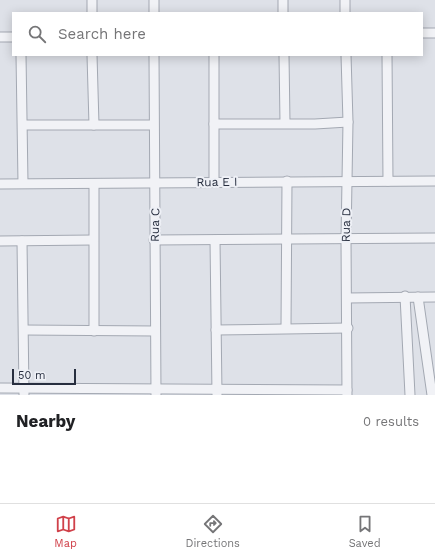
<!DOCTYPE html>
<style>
:root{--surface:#fff;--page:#f6f6f6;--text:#202124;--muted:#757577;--line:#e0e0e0;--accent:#d0414a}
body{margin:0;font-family:"Work Sans",sans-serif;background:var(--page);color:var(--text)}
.scale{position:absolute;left:12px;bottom:10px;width:64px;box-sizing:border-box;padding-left:4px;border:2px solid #272e3f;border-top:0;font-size:11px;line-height:14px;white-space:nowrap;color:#272e3f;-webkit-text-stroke:3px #eef0f6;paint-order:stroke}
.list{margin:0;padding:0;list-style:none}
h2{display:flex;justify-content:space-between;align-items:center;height:52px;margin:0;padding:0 16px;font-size:17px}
h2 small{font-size:13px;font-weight:400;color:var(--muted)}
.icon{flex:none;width:22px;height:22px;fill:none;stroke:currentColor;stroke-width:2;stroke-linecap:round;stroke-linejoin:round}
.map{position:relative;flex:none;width:435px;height:395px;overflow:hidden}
.search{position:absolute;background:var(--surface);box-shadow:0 2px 10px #0003;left:12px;right:12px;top:12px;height:44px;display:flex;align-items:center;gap:10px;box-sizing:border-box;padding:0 14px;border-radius:0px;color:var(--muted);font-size:15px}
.sheet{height:108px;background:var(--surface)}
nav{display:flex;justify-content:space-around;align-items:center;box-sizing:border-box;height:56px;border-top:1px solid var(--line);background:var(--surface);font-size:11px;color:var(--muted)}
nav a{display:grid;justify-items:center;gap:2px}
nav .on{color:var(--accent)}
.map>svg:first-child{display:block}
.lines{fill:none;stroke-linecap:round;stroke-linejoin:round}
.minor-casing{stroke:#a3a8b2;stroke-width:11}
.minor{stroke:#f1f2f6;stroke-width:9}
.labels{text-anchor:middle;stroke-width:4;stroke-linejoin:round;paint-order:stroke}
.street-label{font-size:12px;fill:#272e3f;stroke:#eef0f6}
</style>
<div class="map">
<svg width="435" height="395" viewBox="0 0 435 395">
<rect width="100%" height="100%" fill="#dee1e8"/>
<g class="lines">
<g class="minor-casing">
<g id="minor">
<polyline points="92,0 92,13"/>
<polyline points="154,0 154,13"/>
<polyline points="283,0 283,13"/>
<polyline points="345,0 345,13"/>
<polyline points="422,33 435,33"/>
<polyline points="0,37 13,37"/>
<polyline points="21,55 23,183"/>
<polyline points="92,55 94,125"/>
<polyline points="154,55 156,395"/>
<polyline points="214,55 214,181"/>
<polyline points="284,55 285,123"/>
<polyline points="346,55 348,122 346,239 347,395"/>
<polyline points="387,55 388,181"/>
<polyline points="214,124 315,124 348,122"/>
<polyline points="23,125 153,125"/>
<polyline points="0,184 435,181"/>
<polyline points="94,184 94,331"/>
<polyline points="154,240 435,238"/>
<polyline points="215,240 217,394"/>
<polyline points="0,241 93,240"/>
<polyline points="22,241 24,394"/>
<polyline points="405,296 410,395"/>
<polyline points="418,297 432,395"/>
<polyline points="347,298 435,297"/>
<polyline points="286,327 287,181"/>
<polyline points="24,330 155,331"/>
<polyline points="216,330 348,328"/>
<polyline points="0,388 347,390"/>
</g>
</g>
<use href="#minor" class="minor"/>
</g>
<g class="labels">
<g class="street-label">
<text transform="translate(217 182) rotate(-1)" y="4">Rua E I</text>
<text transform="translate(155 225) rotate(-89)" y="4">Rua C</text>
<text transform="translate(346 225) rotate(-89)" y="4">Rua D</text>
</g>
</g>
</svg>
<div class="scale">50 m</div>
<div class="search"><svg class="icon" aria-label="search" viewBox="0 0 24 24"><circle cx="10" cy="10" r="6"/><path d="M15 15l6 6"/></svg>Search here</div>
</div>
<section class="sheet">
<h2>Nearby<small>0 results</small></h2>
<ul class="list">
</ul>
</section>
<nav>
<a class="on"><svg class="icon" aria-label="map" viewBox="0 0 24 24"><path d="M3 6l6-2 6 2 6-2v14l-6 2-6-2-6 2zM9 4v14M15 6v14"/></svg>Map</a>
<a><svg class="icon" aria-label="directions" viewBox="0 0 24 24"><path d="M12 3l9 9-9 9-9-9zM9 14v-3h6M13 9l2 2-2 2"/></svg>Directions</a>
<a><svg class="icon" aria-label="saved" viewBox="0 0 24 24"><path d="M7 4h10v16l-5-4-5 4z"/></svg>Saved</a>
</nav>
